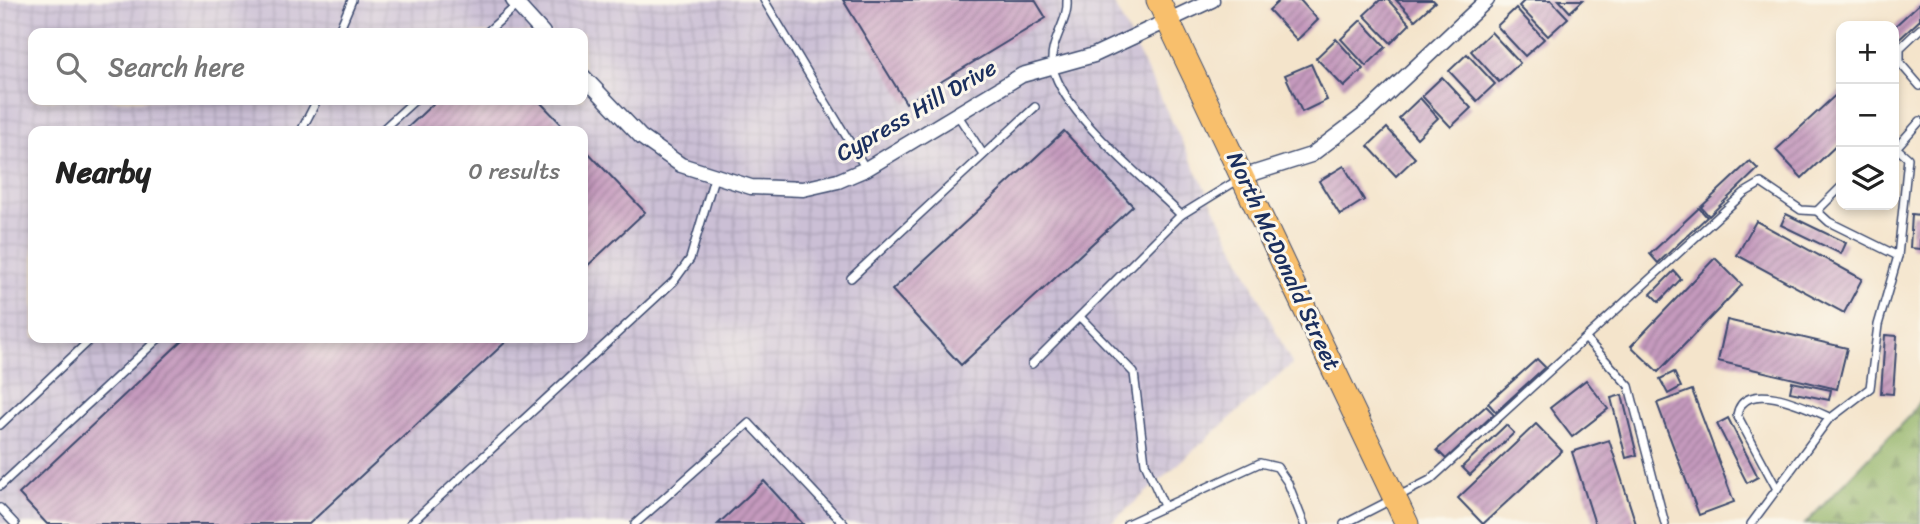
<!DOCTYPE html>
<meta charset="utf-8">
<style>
:root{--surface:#fff;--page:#f6f6f6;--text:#222;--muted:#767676;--line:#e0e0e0}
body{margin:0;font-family:Sriracha,sans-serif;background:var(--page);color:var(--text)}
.controls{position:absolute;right:21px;top:21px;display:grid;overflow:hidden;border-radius:14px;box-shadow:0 4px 10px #0003}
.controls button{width:63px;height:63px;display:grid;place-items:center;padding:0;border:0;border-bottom:2px solid var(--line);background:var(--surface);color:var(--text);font:35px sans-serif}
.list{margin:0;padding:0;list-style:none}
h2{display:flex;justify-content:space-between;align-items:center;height:91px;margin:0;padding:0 28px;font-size:30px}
h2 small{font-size:23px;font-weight:400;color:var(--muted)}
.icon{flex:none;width:38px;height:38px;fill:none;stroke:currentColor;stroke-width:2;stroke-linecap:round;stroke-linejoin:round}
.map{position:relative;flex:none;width:1920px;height:524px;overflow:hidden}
.search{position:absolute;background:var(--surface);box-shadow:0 4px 10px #0003;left:28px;top:28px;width:560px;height:77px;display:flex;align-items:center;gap:18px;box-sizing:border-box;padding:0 24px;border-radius:14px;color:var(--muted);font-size:26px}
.panel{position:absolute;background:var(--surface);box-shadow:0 4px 10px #0003;left:28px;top:126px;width:560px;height:217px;border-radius:14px}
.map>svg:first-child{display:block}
.industrial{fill:url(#industrial-grid);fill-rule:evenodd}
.forest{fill:url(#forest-firs);stroke:#567062;stroke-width:2}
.building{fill:url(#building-hatch)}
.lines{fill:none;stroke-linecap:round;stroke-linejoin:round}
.service-casing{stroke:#3c4a6e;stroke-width:10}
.minor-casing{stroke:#3c4a6e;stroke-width:17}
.primary-casing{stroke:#3c4a6e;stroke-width:25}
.service{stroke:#fff;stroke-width:7}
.minor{stroke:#fff;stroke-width:14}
.primary{stroke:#f8bf6c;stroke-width:23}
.labels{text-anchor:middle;stroke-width:6;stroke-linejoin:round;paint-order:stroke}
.street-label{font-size:23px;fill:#1b2f5e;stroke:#fbf7ec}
</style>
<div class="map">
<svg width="1920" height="524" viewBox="0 0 1920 524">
<defs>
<pattern id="industrial-grid" width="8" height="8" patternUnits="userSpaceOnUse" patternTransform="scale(1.75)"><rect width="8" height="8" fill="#cbbfd5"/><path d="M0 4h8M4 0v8" fill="none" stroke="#aea4b9"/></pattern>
<pattern id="forest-firs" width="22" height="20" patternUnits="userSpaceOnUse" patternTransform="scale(1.75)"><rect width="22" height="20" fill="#92b266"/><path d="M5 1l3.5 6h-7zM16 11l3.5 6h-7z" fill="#769157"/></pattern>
<pattern id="building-hatch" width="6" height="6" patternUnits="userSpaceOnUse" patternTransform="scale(1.75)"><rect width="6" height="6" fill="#c59abd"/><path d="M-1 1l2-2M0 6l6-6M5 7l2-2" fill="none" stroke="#9f7e9d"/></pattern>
</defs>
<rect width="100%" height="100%" fill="#fbf7ec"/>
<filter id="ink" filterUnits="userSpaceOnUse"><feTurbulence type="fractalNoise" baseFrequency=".0143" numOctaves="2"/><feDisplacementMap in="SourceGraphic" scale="14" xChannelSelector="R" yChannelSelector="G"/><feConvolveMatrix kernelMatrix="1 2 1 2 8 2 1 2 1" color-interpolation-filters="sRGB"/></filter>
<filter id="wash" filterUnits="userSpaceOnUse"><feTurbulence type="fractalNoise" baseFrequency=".00686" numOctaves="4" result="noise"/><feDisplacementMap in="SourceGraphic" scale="28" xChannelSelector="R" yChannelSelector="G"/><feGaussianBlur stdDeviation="1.57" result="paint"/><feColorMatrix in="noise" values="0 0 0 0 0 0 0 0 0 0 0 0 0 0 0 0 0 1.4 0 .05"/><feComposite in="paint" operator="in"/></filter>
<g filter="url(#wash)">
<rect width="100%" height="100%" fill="#f4e4cb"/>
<path class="industrial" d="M0,0H1112L1292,364L1110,524H0ZM33,33H583V100H33ZM33,131H583V338H33Z"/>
<polygon class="forest" points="1920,400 1920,524 1805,524 1910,415"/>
<g id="blocks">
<g class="building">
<polygon points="843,0 1035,0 1046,18 906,103"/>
<polygon points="1280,0 1300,0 1318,20 1297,40 1269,10"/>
<polygon points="1380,0 1388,0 1410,24 1391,43 1364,15"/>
<polygon points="1396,0 1433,0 1435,2 1415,20"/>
<polygon points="1525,0 1551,0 1568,18 1548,36 1519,6"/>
<polygon points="1559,0 1583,0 1570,12"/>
<polygon points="1920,3 1920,20 1894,44 1894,27"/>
<polygon points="1516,8 1544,39 1525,56 1497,26"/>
<polygon points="1361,20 1386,47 1366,66 1341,39"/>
<polygon points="1491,32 1520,63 1499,82 1471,51"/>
<polygon points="1336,39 1363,69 1344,87 1316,58"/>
<polygon points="1467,54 1495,84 1477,101 1449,71"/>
<polygon points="1311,64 1327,100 1302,112 1285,75"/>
<polygon points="1442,77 1471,108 1451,127 1422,96"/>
<polygon points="1841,90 1841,141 1802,178 1776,150"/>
<polygon points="1420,98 1438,118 1417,138 1399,118"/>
<polygon points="437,100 538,100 568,131 404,131"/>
<polygon points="1387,128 1415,158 1396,176 1368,146"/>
<polygon points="1064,131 1133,206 961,365 892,290"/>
<polygon points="583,147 645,212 583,270"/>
<polygon points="1750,161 1758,169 1709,216 1701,207"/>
<polygon points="1344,166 1364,200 1340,215 1319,181"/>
<polygon points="1699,208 1707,217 1658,263 1650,254"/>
<polygon points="1786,214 1846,243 1841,254 1781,225"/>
<polygon points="1912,214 1920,215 1920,249 1910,248"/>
<polygon points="1756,221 1862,279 1844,313 1737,255"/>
<polygon points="1715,258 1742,285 1658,372 1631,346"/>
<polygon points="1674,271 1681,279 1659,302 1651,294"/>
<polygon points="1727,320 1847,348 1837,389 1718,361"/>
<polygon points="1885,335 1897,336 1893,394 1881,393"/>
<polygon points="185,338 510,338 309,524 47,524 19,494"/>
<polygon points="1537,359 1545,367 1496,412 1488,403"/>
<polygon points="1674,372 1681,387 1668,394 1660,379"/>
<polygon points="1586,380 1608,409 1572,437 1550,408"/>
<polygon points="1792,382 1831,390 1829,400 1790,392"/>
<polygon points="1692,390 1734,502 1699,515 1657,403"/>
<polygon points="1622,395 1637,455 1626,458 1611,398"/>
<polygon points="1486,406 1494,414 1446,459 1437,450"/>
<polygon points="1728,418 1758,477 1747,483 1717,424"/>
<polygon points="1536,424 1562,451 1483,524 1458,498"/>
<polygon points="1506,425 1514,433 1470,475 1462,467"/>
<polygon points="1609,440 1636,524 1595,524 1572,452"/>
<polygon points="764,481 803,524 718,524"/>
</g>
</g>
</g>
<g filter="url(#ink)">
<use href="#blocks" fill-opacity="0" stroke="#3c4a6e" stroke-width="2"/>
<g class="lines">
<g class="service-casing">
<g id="service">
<polyline points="764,0 866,169"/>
<path d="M1067,0C1069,23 1047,44 1053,68C1065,116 1145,179 1181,215L1241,178"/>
<polyline points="1920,29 1900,48 1900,63 1920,86"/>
<polyline points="338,33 352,0"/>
<polyline points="486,33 517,5"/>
<polyline points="957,114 983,154"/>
<polyline points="301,131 317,100"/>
<polyline points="381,131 415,100"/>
<polyline points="1896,148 1920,121"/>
<polyline points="1817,211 1829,222 1898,256"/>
<polyline points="851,278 1035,107"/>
<polyline points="1081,318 1134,373 1145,463 1164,506"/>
<polyline points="1586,339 1629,386 1665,524"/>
<polyline points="1032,364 1181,215"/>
<polyline points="0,425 92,338"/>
<polyline points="0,486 159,338"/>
<path d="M1777,489L1737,415C1744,376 1809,408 1831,418"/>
<polyline points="0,508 15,524"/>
<polyline points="410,524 674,281 690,259 714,178"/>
<polyline points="635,524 749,423 844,524"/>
<polyline points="1127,524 1260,463 1277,467 1288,483 1304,524"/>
<polyline points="1344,524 1430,480 1744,193 1761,183 1801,210 1817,211 1841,187"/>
<polyline points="1751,524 1828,420 1870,388 1878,325 1898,256 1908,158 1894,146"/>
</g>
</g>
<g class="minor-casing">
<g id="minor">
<polyline points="513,0 543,33"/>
<polyline points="583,76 641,137 681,165 751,187 803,189 838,181 866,169 1022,75 1094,55 1212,0"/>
<polyline points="1245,176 1311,155 1369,111 1487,0"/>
</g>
</g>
<g class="primary-casing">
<polyline id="primary" points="1158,0 1407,524"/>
</g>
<use href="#service" class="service"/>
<use href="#minor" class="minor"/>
<use href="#primary" class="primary"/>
</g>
</g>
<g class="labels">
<g class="street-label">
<text transform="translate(916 110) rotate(-30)" y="8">Cypress Hill Drive</text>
<text transform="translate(1284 261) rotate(65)" y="8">North McDonald Street</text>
</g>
</g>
</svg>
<div class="controls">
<button>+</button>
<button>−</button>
<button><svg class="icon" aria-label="layers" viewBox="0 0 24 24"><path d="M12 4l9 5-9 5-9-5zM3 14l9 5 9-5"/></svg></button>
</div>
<div class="search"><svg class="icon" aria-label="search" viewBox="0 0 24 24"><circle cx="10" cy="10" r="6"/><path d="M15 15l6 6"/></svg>Search here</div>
<section class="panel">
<h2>Nearby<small>0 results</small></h2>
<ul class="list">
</ul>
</section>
</div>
